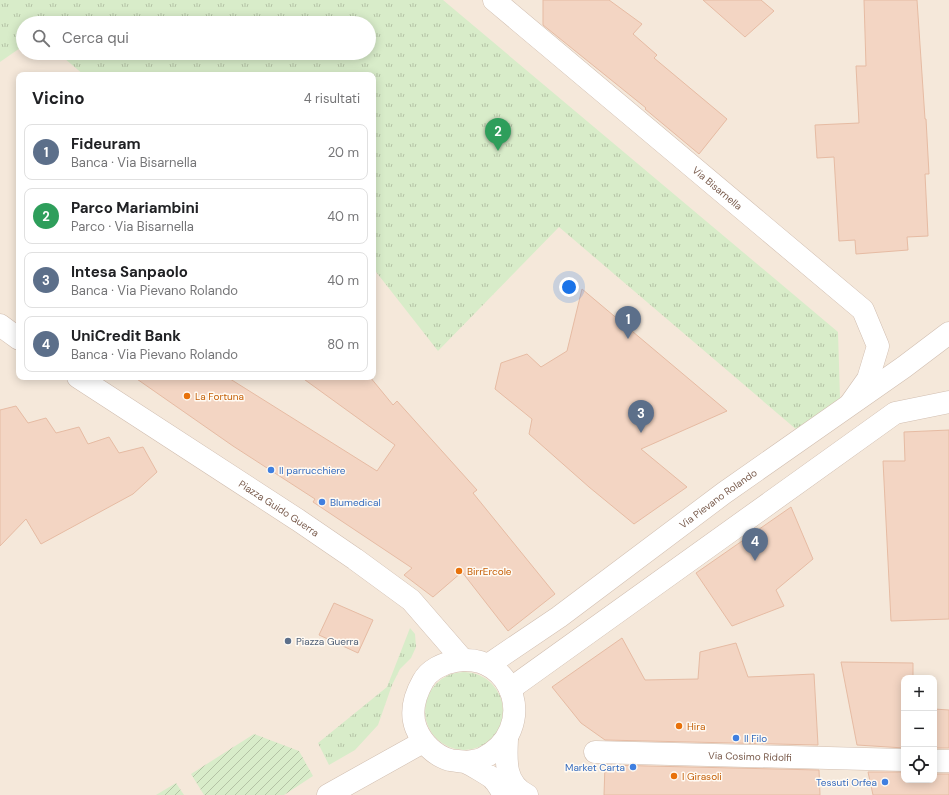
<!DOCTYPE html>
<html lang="it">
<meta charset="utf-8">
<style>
:root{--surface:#fff;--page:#f6f6f6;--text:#202124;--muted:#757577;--line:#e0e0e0;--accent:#2563eb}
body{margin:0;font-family:"DM Sans",sans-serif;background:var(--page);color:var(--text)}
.controls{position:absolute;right:12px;bottom:12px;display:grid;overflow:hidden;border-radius:8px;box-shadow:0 2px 10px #0003}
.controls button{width:36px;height:36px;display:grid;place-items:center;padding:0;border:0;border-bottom:1px solid var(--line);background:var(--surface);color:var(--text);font:20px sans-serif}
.you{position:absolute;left:569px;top:287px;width:14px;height:14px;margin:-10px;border:3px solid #fff;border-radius:50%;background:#1a73e8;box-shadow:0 0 0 6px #1a73e833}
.badge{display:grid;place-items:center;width:26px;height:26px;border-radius:50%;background:var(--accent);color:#fff;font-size:13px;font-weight:700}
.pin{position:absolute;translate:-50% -33px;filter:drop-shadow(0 1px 2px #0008)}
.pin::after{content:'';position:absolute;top:21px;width:14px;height:12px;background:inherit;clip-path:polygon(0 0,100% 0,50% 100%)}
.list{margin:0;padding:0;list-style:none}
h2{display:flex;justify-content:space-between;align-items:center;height:52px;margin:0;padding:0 16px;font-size:17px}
h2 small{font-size:13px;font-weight:400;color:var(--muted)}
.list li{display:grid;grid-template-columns:26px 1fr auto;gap:12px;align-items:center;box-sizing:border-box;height:56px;margin:0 8px 8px;padding:0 8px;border:1px solid var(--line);border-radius:8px}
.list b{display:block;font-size:15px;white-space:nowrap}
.list p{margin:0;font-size:13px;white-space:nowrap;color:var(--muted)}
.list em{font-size:13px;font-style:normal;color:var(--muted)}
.icon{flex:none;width:22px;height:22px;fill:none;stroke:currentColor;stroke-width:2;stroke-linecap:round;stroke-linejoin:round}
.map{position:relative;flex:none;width:949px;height:795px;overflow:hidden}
.search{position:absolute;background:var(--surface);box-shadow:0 2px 10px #0003;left:16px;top:16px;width:360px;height:44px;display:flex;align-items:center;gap:10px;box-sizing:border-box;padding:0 14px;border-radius:22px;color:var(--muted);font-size:15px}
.panel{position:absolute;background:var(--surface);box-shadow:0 2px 10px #0003;left:16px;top:72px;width:360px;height:308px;border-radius:8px}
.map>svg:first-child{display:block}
.residential{fill:#f5e8da;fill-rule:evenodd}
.grass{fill:url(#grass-tufts)}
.garden{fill:url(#garden-furrows)}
.building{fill:#f3d5c3;stroke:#e6bba3}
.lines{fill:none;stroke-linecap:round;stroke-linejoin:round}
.pedestrian-casing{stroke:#d1beb0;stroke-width:23}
.minor-casing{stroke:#d1beb0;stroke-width:23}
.pedestrian{stroke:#fff;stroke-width:22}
.minor{stroke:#fff;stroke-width:22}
.food-dot{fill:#e8710a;stroke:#fffaf3;stroke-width:1.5}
.shop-dot{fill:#3f7fe0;stroke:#fffaf3;stroke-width:1.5}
.service-dot{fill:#5c6f8a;stroke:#fffaf3;stroke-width:1.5}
.labels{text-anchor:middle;stroke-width:3;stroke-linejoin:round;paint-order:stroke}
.street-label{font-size:10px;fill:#7a5c4d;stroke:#fffaf3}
.food-label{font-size:10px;fill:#c56008;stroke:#fffaf3;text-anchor:start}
.shop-label{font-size:10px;fill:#366cbe;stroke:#fffaf3;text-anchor:start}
.service-label{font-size:10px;fill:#4e5e75;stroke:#fffaf3;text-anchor:start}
</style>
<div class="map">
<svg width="949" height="795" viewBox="0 0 949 795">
<defs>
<pattern id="grass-tufts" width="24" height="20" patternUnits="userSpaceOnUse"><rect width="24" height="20" fill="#d8ecc9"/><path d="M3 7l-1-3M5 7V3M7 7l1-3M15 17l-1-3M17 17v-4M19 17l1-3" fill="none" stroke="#b4c2a5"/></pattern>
<pattern id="garden-furrows" width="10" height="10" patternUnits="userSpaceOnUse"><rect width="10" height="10" fill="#d8ecc9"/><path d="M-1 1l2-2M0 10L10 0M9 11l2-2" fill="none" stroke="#b4c2a5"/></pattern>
</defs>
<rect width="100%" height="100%" fill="#fdf6ec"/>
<path class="residential" d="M0,0H949V795H0ZM23,23H369V53H23ZM19,75H373V377H19ZM904,678H934V780H904Z"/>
<g class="grass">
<polygon points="0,0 443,0 838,332 840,398 797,430 559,227 438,351 373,268 373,75 84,75 58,53 369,53 369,23 23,23 23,46 0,62"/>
<polygon points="410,628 415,634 416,647 411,658 400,669 392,685 378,725 355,750 329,765 318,743 387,687"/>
<circle cx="464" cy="711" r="39"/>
</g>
<g class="garden">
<polygon points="254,734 299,751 313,776 284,795 204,795 191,774"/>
<polygon points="176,783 184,795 156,795"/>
</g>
<g class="building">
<polygon points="543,0 609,0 642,24 633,34 657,55 654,58 727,119 699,154 645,109 646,108 543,25"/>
<polygon points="703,0 761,0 774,11 745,37"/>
<polygon points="864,0 917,0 925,119 926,119 929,174 925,174 928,236 907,237 908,250 856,254 855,240 839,241 834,157 817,158 815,125 859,123 856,66 866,66"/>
<polygon points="582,289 727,411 641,449 687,487 634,524 589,487 529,434 532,419 495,389 501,363 527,354 541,367 567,351"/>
<polygon points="134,377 227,377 377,471 395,445 301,377 370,377 393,405 397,401 477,490 473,493 555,594 508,631 462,572 433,597 404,575 412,568 313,502 315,499 233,446"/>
<polygon points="16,406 28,423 46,418 56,433 79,427 88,444 109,437 119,453 143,447 157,472 133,494 41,544 26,519 0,546 0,410"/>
<polygon points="949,430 949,619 891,621 883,461 905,461 904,432"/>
<polygon points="791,507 813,559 776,590 784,606 732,626 696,573"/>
<polygon points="334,603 373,620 358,653 319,635"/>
<polygon points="622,638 645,680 698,679 700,652 736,643 748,677 814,674 818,745 605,740 581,723 552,687"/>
<polygon points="841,662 913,663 913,678 904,678 904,748 857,745"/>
<polygon points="934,709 949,710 949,748 934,748"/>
<polygon points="605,765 819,770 820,795 604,795"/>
<polygon points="868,772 904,772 904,780 934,780 934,774 949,774 949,795 873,795"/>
</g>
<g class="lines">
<g class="pedestrian-casing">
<g id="pedestrian">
<path id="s1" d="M595,752L904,760"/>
<polyline points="934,761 949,761"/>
</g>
</g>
<g class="minor-casing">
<g id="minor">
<path id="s2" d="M494,0L863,310L878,346L868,379L851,403"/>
<polyline points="0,325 19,339"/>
<path id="s3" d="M78,377L298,520L355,559L411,600L463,660"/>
<path id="s4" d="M488,665L559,617L724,493L904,367L949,333"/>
<polyline points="510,689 895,413 949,402"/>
<path d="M507,739C506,760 504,784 527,795"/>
<path d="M465,762C471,761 478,761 483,758C538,731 515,651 456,661C443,663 429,670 423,681C415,695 410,712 416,728C422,743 435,756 450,760C455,761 461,761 465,762C470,764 491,776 494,780C498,784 501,790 504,795"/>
<polyline points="328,795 423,742"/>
</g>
</g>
<use href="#pedestrian" class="pedestrian"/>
<use href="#minor" class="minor"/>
</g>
<g class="food-dot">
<circle cx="187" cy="396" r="4"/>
<circle cx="459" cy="571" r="4"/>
<circle cx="679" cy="726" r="4"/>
<circle cx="674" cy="776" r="4"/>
</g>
<g class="shop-dot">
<circle cx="271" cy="470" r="4"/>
<circle cx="322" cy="502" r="4"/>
<circle cx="736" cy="738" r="4"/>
<circle cx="633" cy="767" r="4"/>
<circle cx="885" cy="782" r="4"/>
</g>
<circle class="service-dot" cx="288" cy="641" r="4"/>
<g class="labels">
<g class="street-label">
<text dy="4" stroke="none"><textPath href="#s2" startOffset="292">Via Bisarnella</textPath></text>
<text dy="4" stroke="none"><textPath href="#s4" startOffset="284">Via Pievano Rolando</textPath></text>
<text dy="4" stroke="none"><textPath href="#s3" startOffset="240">Piazza Guido Guerra</textPath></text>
<text dy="4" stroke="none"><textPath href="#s1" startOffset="155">Via Cosimo Ridolfi</textPath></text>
</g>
<g class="food-label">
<text x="195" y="400">La Fortuna</text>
<text x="467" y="575">BirrErcole</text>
<text x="687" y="730">Hira</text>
<text x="682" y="780">I Girasoli</text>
</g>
<g class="shop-label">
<text x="279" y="474">Il parrucchiere</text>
<text x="330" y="506">Blumedical</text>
<text x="744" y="742">Il Filo</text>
<text x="625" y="771" text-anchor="end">Market Carta</text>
<text x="877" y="786" text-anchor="end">Tessuti Orfea</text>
</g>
<g class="service-label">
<text x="296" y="645">Piazza Guerra</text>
</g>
</g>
</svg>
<div class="controls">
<button>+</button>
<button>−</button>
<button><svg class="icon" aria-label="locate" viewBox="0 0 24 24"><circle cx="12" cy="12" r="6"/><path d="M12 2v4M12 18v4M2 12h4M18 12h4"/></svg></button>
</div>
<div class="you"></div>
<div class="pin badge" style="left:628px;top:339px;background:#5c6f8a">1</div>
<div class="pin badge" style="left:498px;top:151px;background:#2e9e5b">2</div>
<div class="pin badge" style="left:641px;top:433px;background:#5c6f8a">3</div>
<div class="pin badge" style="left:755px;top:561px;background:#5c6f8a">4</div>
<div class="search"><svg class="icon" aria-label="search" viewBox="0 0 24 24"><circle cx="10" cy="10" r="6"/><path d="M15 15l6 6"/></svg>Cerca qui</div>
<section class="panel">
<h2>Vicino<small>4 risultati</small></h2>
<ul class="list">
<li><span class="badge" style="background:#5c6f8a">1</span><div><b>Fideuram</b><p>Banca · Via Bisarnella</p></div><em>20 m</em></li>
<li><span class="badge" style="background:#2e9e5b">2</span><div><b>Parco Mariambini</b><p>Parco · Via Bisarnella</p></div><em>40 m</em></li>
<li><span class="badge" style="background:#5c6f8a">3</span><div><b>Intesa Sanpaolo</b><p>Banca · Via Pievano Rolando</p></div><em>40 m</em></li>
<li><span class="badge" style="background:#5c6f8a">4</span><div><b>UniCredit Bank</b><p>Banca · Via Pievano Rolando</p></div><em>80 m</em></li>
</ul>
</section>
</div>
